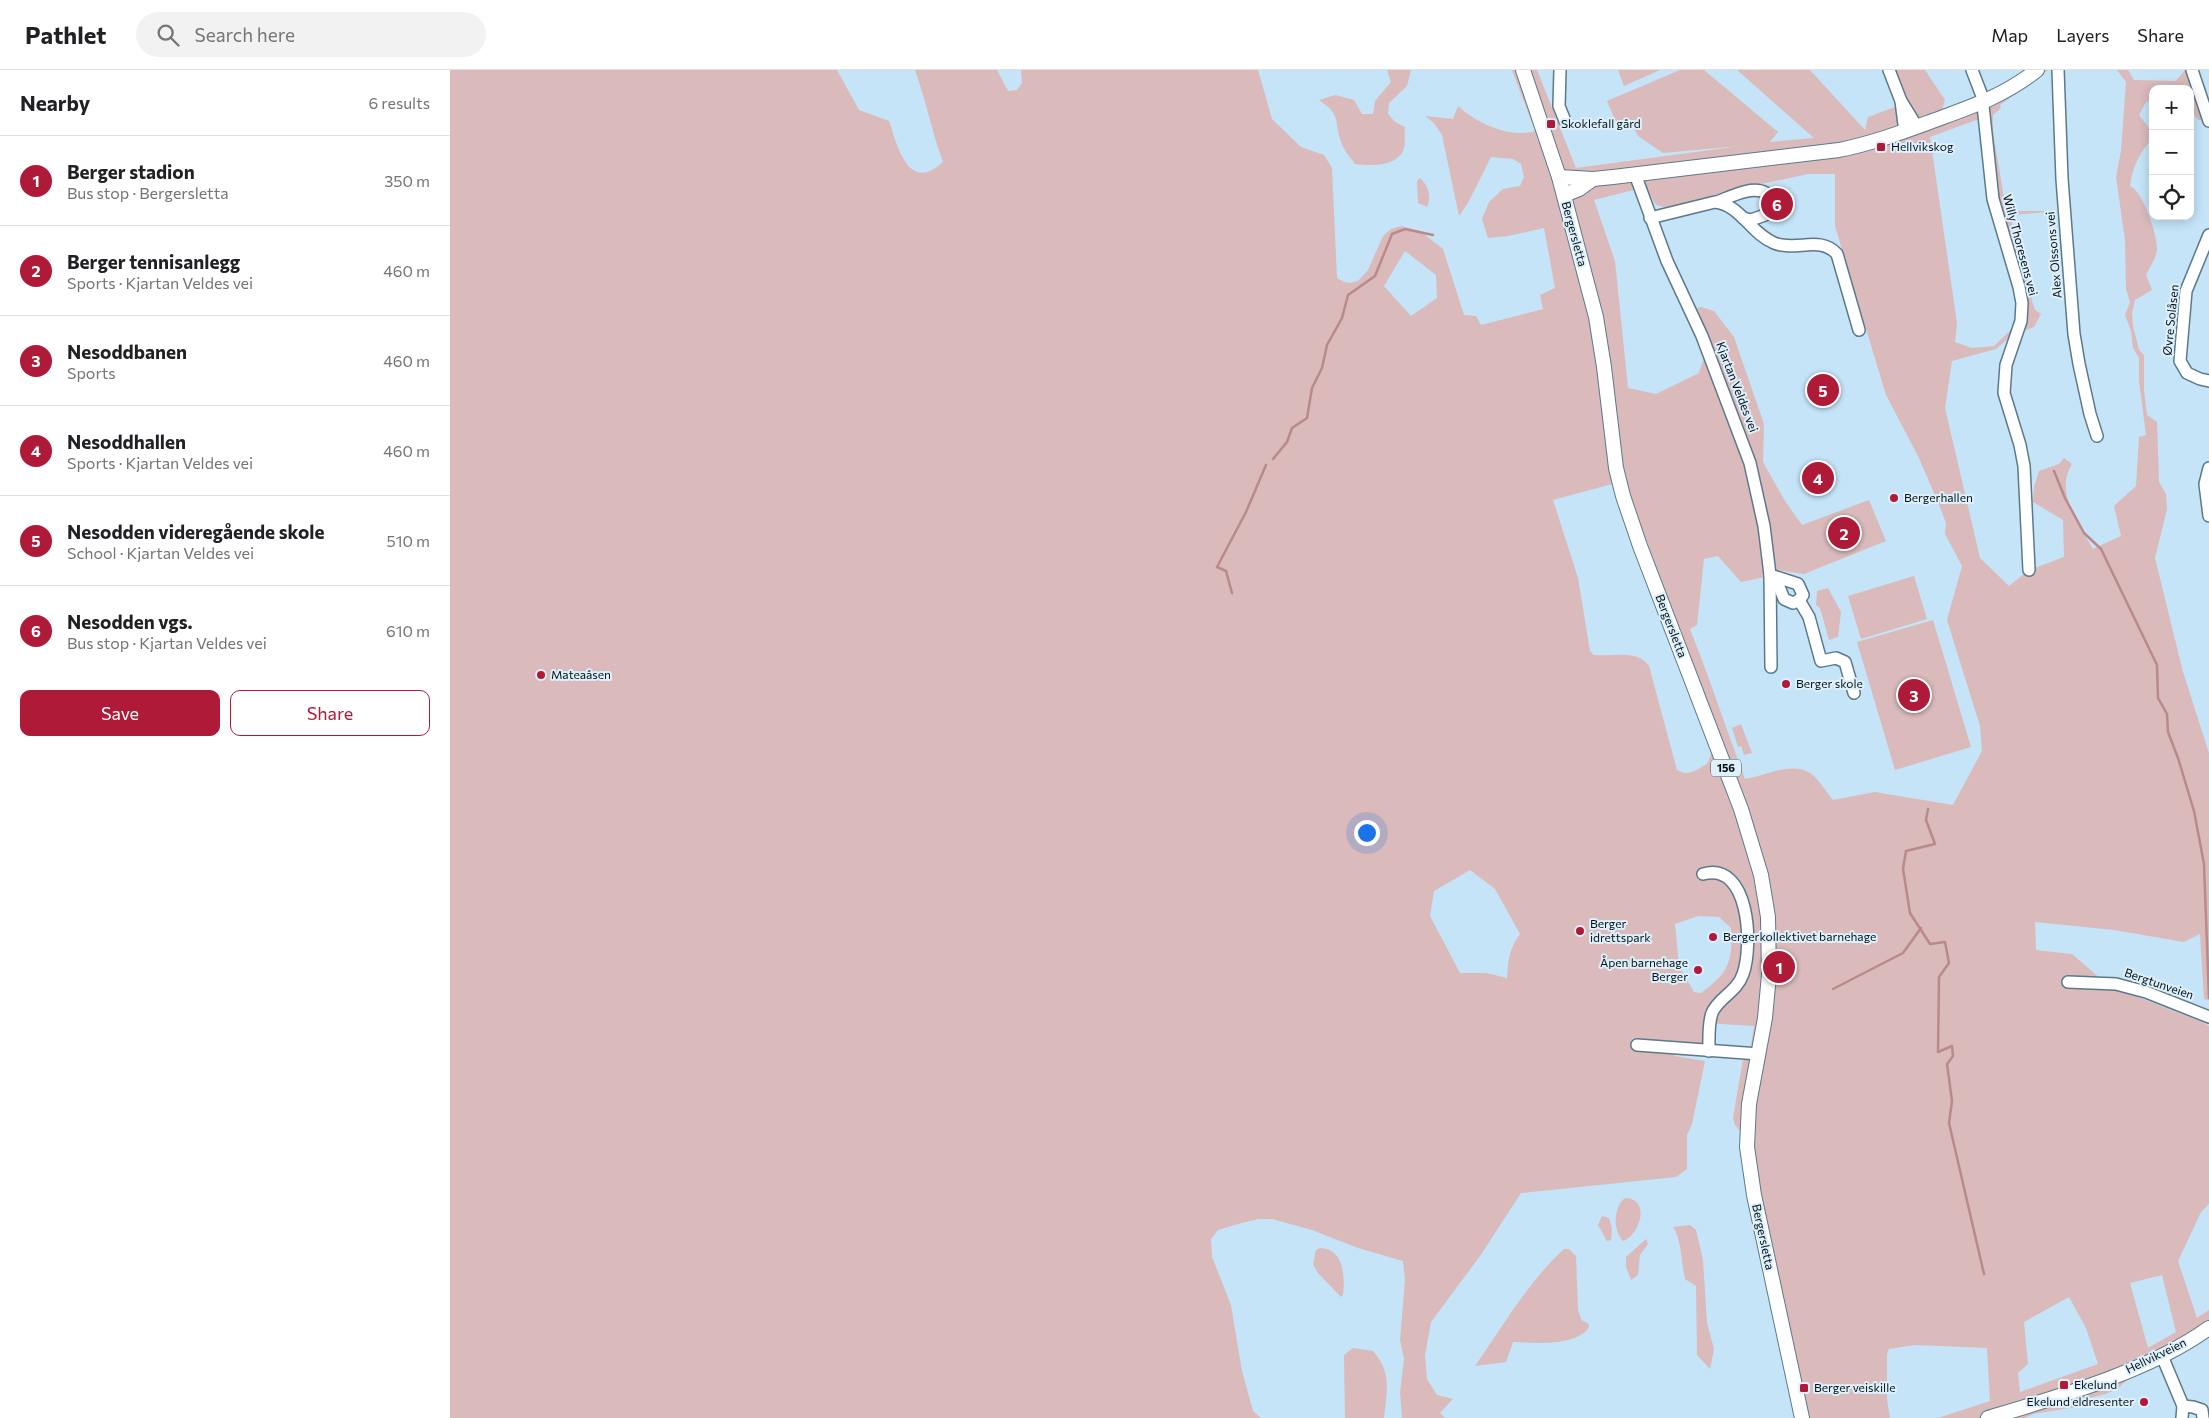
<!DOCTYPE html>
<meta charset="utf-8">
<style>
:root{--surface:#fff;--page:#f2f2f2;--text:#202124;--muted:#757577;--line:#e0e0e0;--accent:#ae1a38}
body{margin:0;font-family:Commissioner,sans-serif;background:var(--page);color:var(--text)}
.controls{position:absolute;right:15px;top:15px;display:grid;overflow:hidden;border-radius:10px;box-shadow:0 2px 12px #0003}
.controls button{width:45px;height:45px;display:grid;place-items:center;padding:0;border:0;border-bottom:1px solid var(--line);background:var(--surface);color:var(--text);font:25px sans-serif}
.you{position:absolute;left:916px;top:762px;width:18px;height:18px;margin:-12px;border:4px solid #fff;border-radius:50%;background:#1a73e8;box-shadow:0 0 0 8px #1a73e833}
.badge{display:grid;place-items:center;width:32px;height:32px;border-radius:50%;background:var(--accent);color:#fff;font-size:16px;font-weight:700}
.pin{position:absolute;translate:-50% -50%;border:2px solid #fff;box-shadow:0 1px 5px #0006}
.list{margin:0;padding:0;list-style:none}
h2{display:flex;justify-content:space-between;align-items:center;height:65px;margin:0;padding:0 20px;font-size:21px}
h2 small{font-size:16px;font-weight:400;color:var(--muted)}
.list li{display:grid;grid-template-columns:32px 1fr auto;gap:15px;align-items:center;box-sizing:border-box;height:90px;padding:0 20px;border-top:1px solid var(--line)}
.list b{display:block;font-size:19px;white-space:nowrap}
.list p{margin:0;font-size:16px;white-space:nowrap;color:var(--muted)}
.list em{font-size:16px;font-style:normal;color:var(--muted)}
.actions{display:flex;gap:10px;padding:15px 20px}
.actions a{flex:1;padding:11px 0;border:1px solid var(--accent);border-radius:10px;text-align:center;font-size:18px;color:var(--accent)}
.actions .main{background:var(--accent);color:#fff}
.icon{flex:none;width:28px;height:28px;fill:none;stroke:currentColor;stroke-width:2;stroke-linecap:round;stroke-linejoin:round}
.map{position:relative;flex:none;width:1759px;height:1348px;overflow:hidden}
header{display:flex;align-items:center;gap:30px;box-sizing:border-box;height:70px;padding:0 25px;background:var(--surface);border-bottom:1px solid var(--line)}
header strong{font-size:24px}
nav{display:flex;gap:28px;margin-inline-start:auto;font-size:18px}
.search{width:350px;height:45px;background:var(--page);display:flex;align-items:center;gap:12px;box-sizing:border-box;padding:0 18px;border-radius:28px;color:var(--muted);font-size:19px}
main{display:flex}
aside{flex:1;background:var(--surface)}
.map>svg:first-child{display:block}
.green{fill:#dababa;fill-rule:evenodd}
.lines{fill:none;stroke-linecap:round;stroke-linejoin:round}
.stream{stroke:#b98a8b;stroke-width:2.5}
.minor-casing{stroke:#5c798a;stroke-width:14}
.major-casing{stroke:#5c798a;stroke-width:16}
.minor{stroke:#fff;stroke-width:11}
.major{stroke:#fff;stroke-width:14}
.poi-dot{fill:#ae1a38;stroke:#ddf0fb;stroke-width:2}
.labels{text-anchor:middle;stroke-width:4;stroke-linejoin:round;paint-order:stroke}
.shield{fill:#ddf0fb;stroke:#46535b;stroke-width:1}
.shield-label{font-size:11px;font-weight:bold;fill:#051016}
.poi-label{font-size:12px;fill:#051016;stroke:#ddf0fb;text-anchor:start}
.street-label{font-size:12px;fill:#051016;stroke:#ddf0fb}
</style>
<header>
<strong>Pathlet</strong>
<div class="search"><svg class="icon" aria-label="search" viewBox="0 0 24 24"><circle cx="10" cy="10" r="6"/><path d="M15 15l6 6"/></svg>Search here</div>
<nav><a>Map</a><a>Layers</a><a>Share</a></nav>
</header>
<main>
<aside>
<h2>Nearby<small>6 results</small></h2>
<ul class="list">
<li><span class="badge">1</span><div><b>Berger stadion</b><p>Bus stop · Bergersletta</p></div><em>350 m</em></li>
<li><span class="badge">2</span><div><b>Berger tennisanlegg</b><p>Sports · Kjartan Veldes vei</p></div><em>460 m</em></li>
<li><span class="badge">3</span><div><b>Nesoddbanen</b><p>Sports</p></div><em>460 m</em></li>
<li><span class="badge">4</span><div><b>Nesoddhallen</b><p>Sports · Kjartan Veldes vei</p></div><em>460 m</em></li>
<li><span class="badge">5</span><div><b>Nesodden videregående skole</b><p>School · Kjartan Veldes vei</p></div><em>510 m</em></li>
<li><span class="badge">6</span><div><b>Nesodden vgs.</b><p>Bus stop · Kjartan Veldes vei</p></div><em>610 m</em></li>
</ul>
<div class="actions"><a class="main">Save</a><a>Share</a></div>
</aside>
<div class="map">
<svg width="1759" height="1348" viewBox="0 0 1759 1348">
<rect width="100%" height="100%" fill="#c5e4f8"/>
<g class="green">
<path d="M0,0H387L409,40L439,51C445,67 454,112 480,101C485,99 489,95 493,92C482,62 476,31 465,0H547L558,21L567,20L572,13L571,0H808L822,49L851,77L874,85L882,98L887,208L894,212L900,213L908,211L918,200L933,166L941,159L951,156L970,161L993,179L1014,245L1026,246L1031,255L1093,239L1090,225L1105,218L1094,158L1058,166L1038,168L1032,149L1039,132L1053,119L1070,116L1074,107L1071,94L1063,89L1041,87L1018,133L1009,146L992,65L984,53L975,46L1003,49L1008,36C1026,53 1061,69 1085,61L1062,0H1087L1126,98L1290,76L1213,83L1188,66L1183,57L1170,62L1157,31L1230,0H1254L1328,62L1320,72L1364,68L1287,0H1360L1415,60L1418,47L1459,32L1445,0H1475L1495,30L1492,40L1541,21L1576,0H1598L1550,35L1551,38L1543,45V61L1556,141H1610L1562,145V160L1567,163L1582,231L1585,240L1591,244L1584,257L1562,265L1546,279L1502,291L1495,338L1530,488L1559,516L1579,500L1614,487L1613,450L1583,432L1584,417L1589,401L1609,394L1614,388L1622,394C1604,422 1629,454 1643,479L1671,466L1664,436L1686,416L1689,367L1696,365L1689,311V288L1683,278L1681,261L1675,245L1680,232L1676,219L1675,170L1666,107L1671,81L1676,12L1667,0H1678L1684,10L1726,11L1735,0H1748L1759,29V49L1748,50C1740,40 1740,32 1740,19H1703V30L1696,32L1689,45L1699,58L1701,70C1689,84 1682,98 1680,116C1694,122 1707,165 1707,179C1707,187 1699,198 1696,205L1702,220L1685,230L1682,243L1683,256L1689,280L1694,285V320L1697,345L1707,352L1709,412L1716,424L1717,439L1705,488L1733,602L1759,683V930L1754,929L1750,864L1734,872L1664,860L1585,852L1586,880L1622,884L1659,916L1752,952L1759,956V1134L1751,1142L1728,1191L1747,1248L1759,1240V1264L1700,1300L1678,1307C1668,1325 1646,1326 1629,1330L1626,1337L1583,1344L1575,1348H1488L1540,1331L1537,1278L1465,1275L1439,1279L1437,1284V1330L1440,1348H1345L1307,1168L1291,1062L1285,1055L1283,1048L1293,989L1301,975L1304,956L1255,953L1252,978L1226,975L1224,986L1255,991L1242,1054L1237,1065V1099L1226,1107L1071,1123L1030,1186L981,1252L975,1285L977,1309L987,1325L1003,1329L990,1343L995,1348H952L950,1322L954,1289L950,1270L955,1210L953,1191L908,1178L862,1160L822,1149H808L788,1154L768,1160L761,1169L762,1187L781,1235L792,1301L803,1341L811,1348H0ZM1537,46L1545,126L1574,229L1565,256L1544,276L1522,278L1505,272L1507,253L1480,67ZM1358,104H1385V156L1436,325L1469,388L1490,437L1496,453L1495,464L1512,496L1497,550L1530,656L1532,681L1503,735L1425,722L1383,730C1376,722 1369,709 1360,703C1342,691 1314,706 1295,709C1276,659 1260,609 1240,559L1247,555L1254,489L1268,486L1291,512L1315,507L1327,500L1354,504L1436,471L1419,430L1352,455L1335,431L1313,392L1314,354L1284,267L1264,241L1251,237L1247,238L1264,281L1255,285L1249,303L1206,324L1178,318L1165,191L1144,130L1195,117L1206,135L1221,139L1274,122ZM955,181L986,205L987,228L961,246L934,216ZM1162,414L1183,480L1249,643L1262,682L1257,694C1246,700 1238,707 1227,700L1199,596C1188,579 1162,587 1144,585L1140,581L1128,508L1103,430ZM1020,800L1045,819L1070,864C1059,879 1058,891 1057,908L1036,903H1010L980,846L984,821ZM1248,846L1269,847L1281,858C1283,891 1279,903 1251,923L1244,922L1229,896L1225,854ZM1712,1205L1726,1262L1698,1278L1680,1213ZM1619,1227L1636,1258L1648,1294L1570,1322L1568,1303L1578,1294L1574,1252Z"/>
<path d="M937,0H961L957,16L939,33L938,44L945,52L955,57C954,64 956,75 953,81C945,97 920,96 905,94C901,88 894,81 892,74C883,52 893,46 869,30L885,25L904,30L912,44H923L925,31L941,12Z"/>
<polygon points="1168,0 1210,0 1174,16"/>
<path d="M970,108C978,115 982,127 977,137L968,133L967,111Z"/>
<polygon points="1464,506 1477,549 1411,569 1398,526"/>
<polygon points="1378,518 1391,542 1388,567 1379,570 1370,538 1366,535 1367,521"/>
<polygon points="1483,550 1521,677 1445,700 1407,572"/>
<polygon points="1291,654 1302,683 1294,685 1291,676 1288,677 1282,658"/>
<path d="M1175,1128C1202,1129 1189,1166 1173,1171C1162,1160 1164,1136 1175,1128Z"/>
<polygon points="1152,1146 1159,1148 1162,1159 1161,1170 1157,1171 1148,1155"/>
<path d="M1240,1155L1246,1160L1253,1190L1257,1253L1264,1279L1260,1299L1247,1285L1246,1216L1235,1209C1231,1192 1232,1170 1223,1157Z"/>
<polygon points="1196,1169 1198,1174 1190,1185 1188,1205 1181,1210 1176,1197 1176,1187"/>
<path d="M870,1178C894,1178 895,1208 893,1225L891,1227L868,1203L863,1194L866,1180Z"/>
<path d="M1114,1179H1119L1126,1186L1128,1240L1132,1251L1138,1253L1139,1257C1127,1277 1082,1273 1063,1272L1056,1292L1025,1296C1053,1256 1078,1212 1114,1179Z"/>
<path d="M903,1278L923,1281C942,1303 937,1321 934,1348H895L894,1285Z"/>
</g>
<g class="lines">
<g class="stream">
<polyline points="823,389 837,372 842,358 857,348 862,318 872,298 877,275 892,248 898,225 925,206 942,164 955,159 983,165"/>
<polyline points="1604,401 1615,428 1634,463 1651,479 1707,595 1708,628 1717,644 1718,662 1728,688 1744,741 1754,794 1759,928"/>
<polyline points="782,523 776,501 767,497 796,442 816,395"/>
<polyline points="1478,739 1476,750 1485,774 1456,781 1453,799 1460,843 1480,874 1495,872 1499,893 1489,907 1488,982 1502,976 1503,986 1497,994 1502,1031 1499,1053 1534,1204"/>
<polyline points="1383,919 1453,883 1471,858"/>
</g>
<g class="minor-casing">
<g id="minor">
<polyline points="1110,0 1109,36 1115,51"/>
<polyline points="1439,0 1451,31 1455,62"/>
<polyline points="1522,0 1532,26 1543,129 1569,217 1572,233 1571,251 1556,295 1554,323 1570,375 1574,396 1579,500"/>
<polyline points="1608,0 1612,109 1624,264 1629,294 1640,344 1647,366"/>
<polyline points="1742,0 1759,51"/>
<polyline points="1451,31 1467,57"/>
<polyline points="1185,104 1217,191 1252,266 1300,393 1314,456 1316,472 1320,505 1321,597"/>
<path d="M1267,132C1280,127 1302,115 1316,123L1320,134L1315,145L1301,150L1293,148"/>
<path d="M1200,148L1265,132C1291,135 1300,163 1324,173C1346,182 1370,165 1387,184L1409,260"/>
<polyline points="1759,165 1736,221 1730,291 1737,303 1750,309 1759,311"/>
<polyline points="1759,398 1755,414 1759,446"/>
<polyline points="1320,505 1348,514 1353,525 1349,530 1343,533 1334,529 1325,507"/>
<polyline points="1349,530 1359,547 1371,591 1386,588 1395,592 1404,623"/>
<path d="M1253,804C1300,791 1303,876 1293,904C1287,922 1268,928 1262,943C1258,954 1259,969 1259,981"/>
<polyline points="1618,912 1666,914 1696,922 1759,947"/>
<polyline points="1187,975 1309,984"/>
<polyline points="1712,1286 1733,1336 1732,1348"/>
<polyline points="1733,1336 1743,1337 1752,1340 1753,1348"/>
</g>
</g>
<g class="major-casing">
<g id="major">
<polyline points="1073,0 1109,107 1146,247 1154,297 1166,398 1173,426 1190,476 1291,739 1311,805 1318,847 1319,905 1315,948 1299,1034 1297,1077 1304,1125 1352,1348"/>
<path d="M1109,107L1143,109L1163,107L1389,80C1424,73 1455,61 1488,49C1526,35 1555,25 1587,0"/>
<polyline points="1114,125 1129,119 1143,109"/>
<path d="M1538,1348C1608,1327 1700,1301 1759,1258"/>
</g>
</g>
<use href="#minor" class="minor"/>
<use href="#major" class="major"/>
</g>
<g class="poi-dot">
<rect x="1096" y="49" width="10" height="10" rx="2.5"/>
<rect x="1426" y="72" width="10" height="10" rx="2.5"/>
<circle cx="1444" cy="428" r="5"/>
<circle cx="91" cy="605" r="5"/>
<circle cx="1336" cy="614" r="5"/>
<circle cx="1130" cy="861" r="5"/>
<circle cx="1263" cy="867" r="5"/>
<circle cx="1248" cy="900" r="5"/>
<rect x="1609" y="1310" width="10" height="10" rx="2.5"/>
<rect x="1349" y="1313" width="10" height="10" rx="2.5"/>
<circle cx="1694" cy="1332" r="5"/>
</g>
<g class="labels">
<rect class="shield" x="1261" y="689.5" width="30" height="17" rx="4"/>
<g class="shield-label">
<text x="1276" y="702">156</text>
</g>
<g class="poi-label">
<text x="1111" y="58">Skoklefall gård</text>
<text x="1441" y="81">Hellvikskog</text>
<text x="1454" y="432">Bergerhallen</text>
<text x="101" y="609">Mateaåsen</text>
<text x="1346" y="618">Berger skole</text>
<text x="1140" y="858">Berger<tspan x="1140" dy="14">idrettspark</tspan></text>
<text x="1273" y="871">Bergerkollektivet barnehage</text>
<text x="1238" y="897" text-anchor="end">Åpen barnehage<tspan x="1238" dy="14">Berger</tspan></text>
<text x="1624" y="1319">Ekelund</text>
<text x="1364" y="1322">Berger veiskille</text>
<text x="1684" y="1336" text-anchor="end">Ekelund eldresenter</text>
</g>
<g class="street-label">
<text transform="translate(1124 164) rotate(75)" y="4">Bergersletta</text>
<text transform="translate(1570 175) rotate(75)" y="4">Willy Thoresens vei</text>
<text transform="translate(1604 185) rotate(-95)" y="4">Alex Olssons vei</text>
<text transform="translate(1721 250) rotate(-84)" y="4">Øvre Solåsen</text>
<text transform="translate(1287 317) rotate(69)" y="4">Kjartan Veldes vei</text>
<text transform="translate(1221 556) rotate(69)" y="4">Bergersletta</text>
<text transform="translate(1709 914) rotate(19)" y="4">Bergtunveien</text>
<text transform="translate(1313 1167) rotate(78)" y="4">Bergersletta</text>
<text transform="translate(1706 1286) rotate(-26)" y="4">Hellvikveien</text>
</g>
</g>
</svg>
<div class="controls">
<button>+</button>
<button>−</button>
<button><svg class="icon" aria-label="locate" viewBox="0 0 24 24"><circle cx="12" cy="12" r="6"/><path d="M12 2v4M12 18v4M2 12h4M18 12h4"/></svg></button>
</div>
<div class="you"></div>
<div class="pin badge" style="left:1329px;top:897px">1</div>
<div class="pin badge" style="left:1394px;top:463px">2</div>
<div class="pin badge" style="left:1464px;top:625px">3</div>
<div class="pin badge" style="left:1368px;top:408px">4</div>
<div class="pin badge" style="left:1373px;top:320px">5</div>
<div class="pin badge" style="left:1327px;top:134px">6</div>
</div>
</main>
